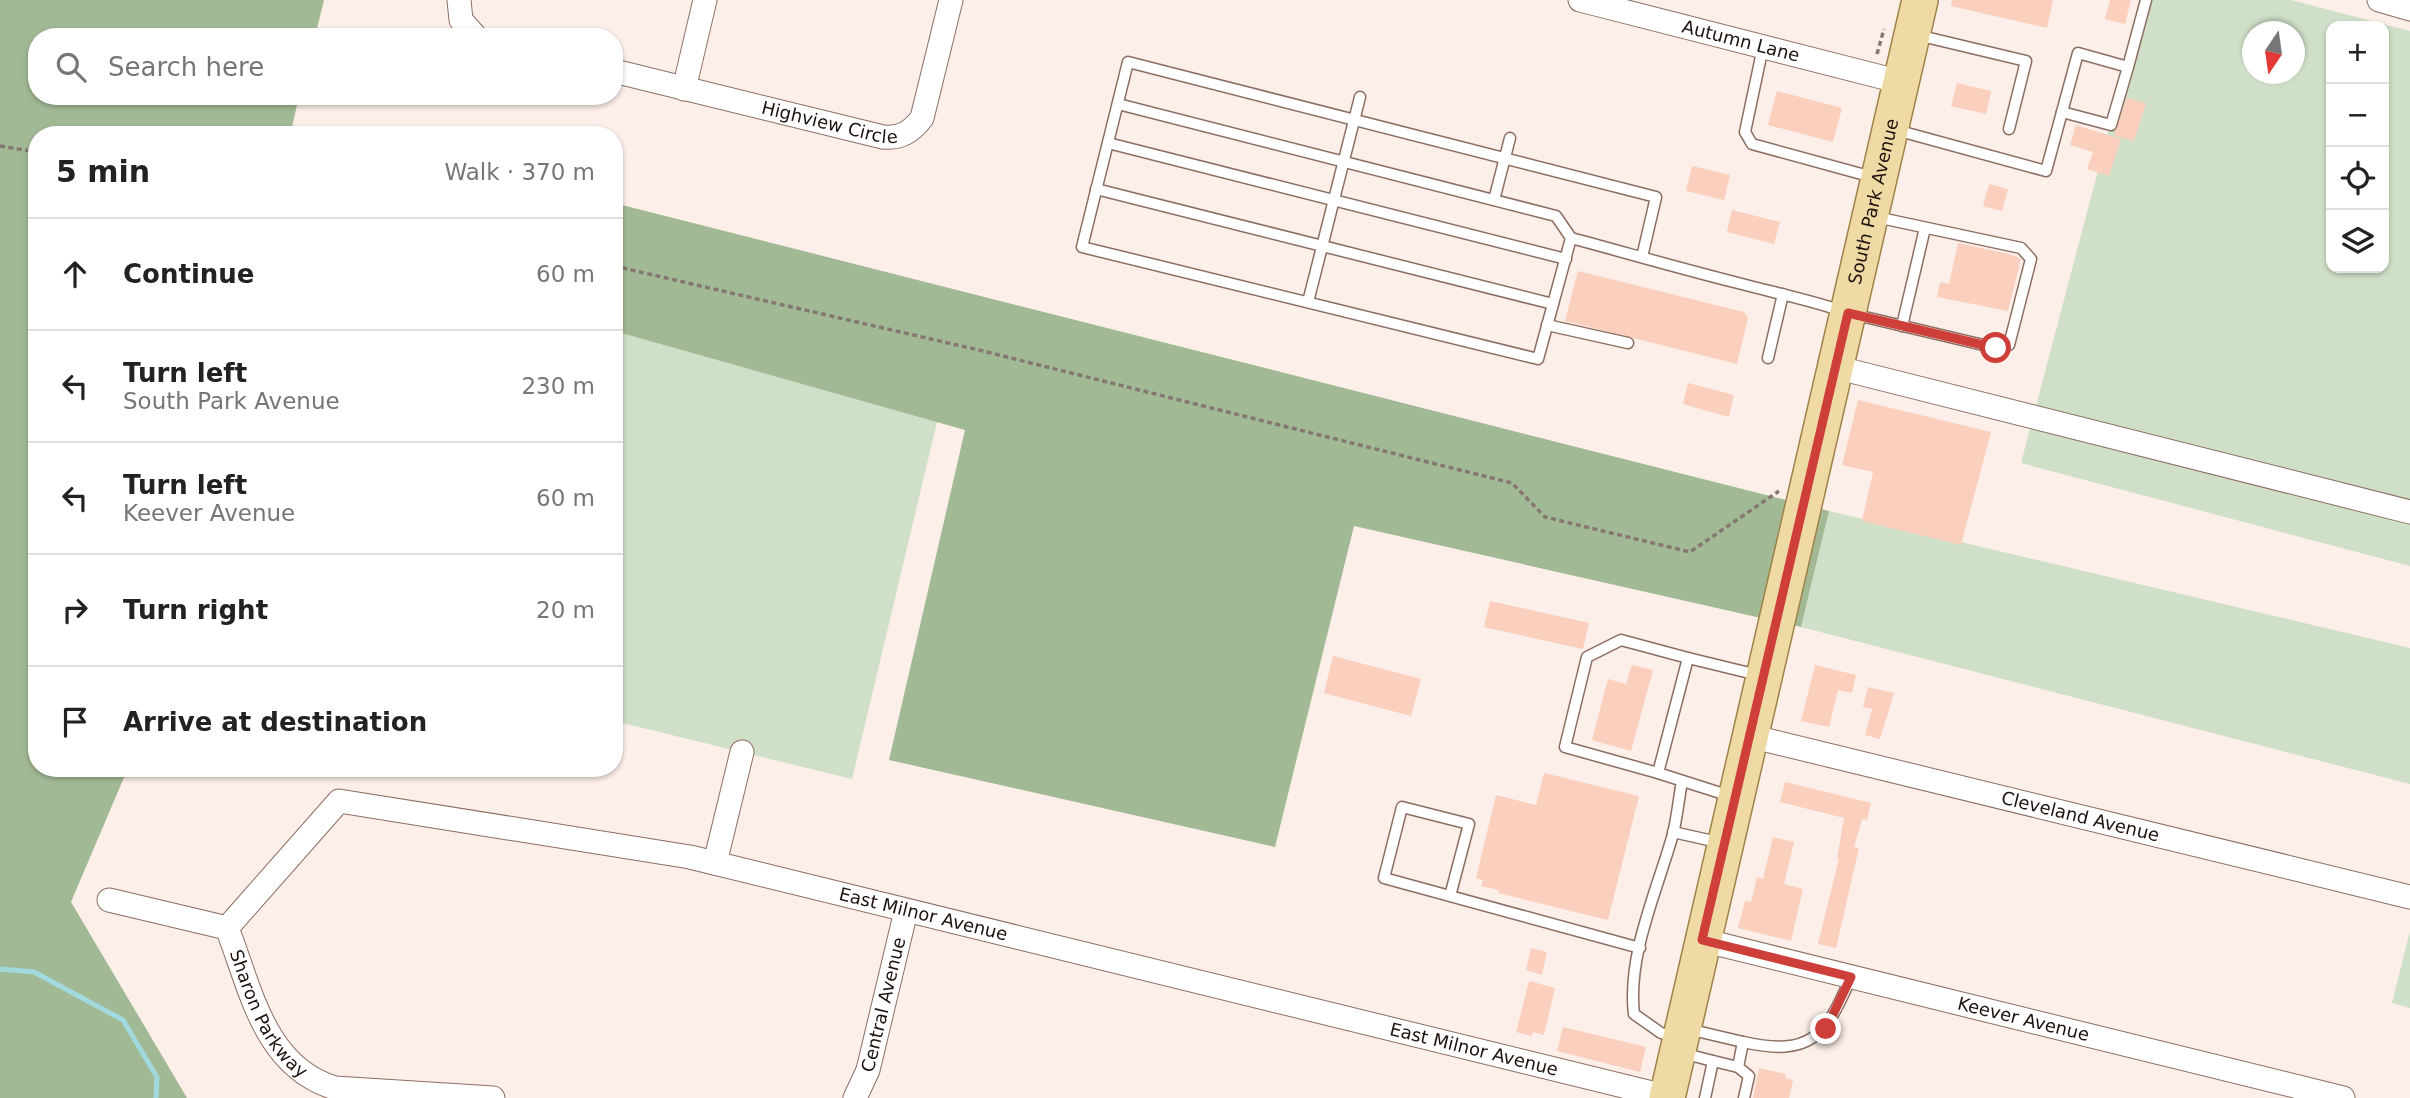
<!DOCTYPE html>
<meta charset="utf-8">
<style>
:root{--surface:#fff;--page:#f6f6f6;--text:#222;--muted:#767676;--line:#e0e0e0}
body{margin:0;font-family:"DejaVu Sans",sans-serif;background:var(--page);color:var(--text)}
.controls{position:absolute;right:21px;top:21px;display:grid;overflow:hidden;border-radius:14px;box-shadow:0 2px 5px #0004}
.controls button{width:63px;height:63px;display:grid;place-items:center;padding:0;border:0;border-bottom:2px solid var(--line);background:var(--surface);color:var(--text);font:35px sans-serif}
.compass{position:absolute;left:2242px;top:21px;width:63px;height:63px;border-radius:50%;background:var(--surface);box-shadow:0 2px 5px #0004;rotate:193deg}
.stop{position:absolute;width:21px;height:21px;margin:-16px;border:5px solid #cd3f38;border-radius:50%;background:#fff}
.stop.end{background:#cd3f38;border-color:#fff;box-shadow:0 2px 7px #0008}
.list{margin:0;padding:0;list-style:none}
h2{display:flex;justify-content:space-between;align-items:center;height:91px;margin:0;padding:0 28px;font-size:30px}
h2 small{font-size:23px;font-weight:400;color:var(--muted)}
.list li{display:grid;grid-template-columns:46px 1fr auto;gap:21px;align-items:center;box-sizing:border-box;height:112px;padding:0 28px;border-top:2px solid var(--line)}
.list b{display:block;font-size:26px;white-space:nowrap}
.list p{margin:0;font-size:23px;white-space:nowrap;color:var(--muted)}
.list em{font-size:23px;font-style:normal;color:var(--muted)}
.icon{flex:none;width:38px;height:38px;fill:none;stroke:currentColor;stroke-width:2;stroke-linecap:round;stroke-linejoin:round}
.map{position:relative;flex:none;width:2410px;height:1098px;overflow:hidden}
.search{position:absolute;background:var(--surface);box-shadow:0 2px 5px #0004;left:28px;top:28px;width:595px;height:77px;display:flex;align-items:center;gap:18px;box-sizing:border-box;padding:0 24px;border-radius:28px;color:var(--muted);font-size:26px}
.panel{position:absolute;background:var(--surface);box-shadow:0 2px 5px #0004;left:28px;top:126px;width:595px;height:651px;border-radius:28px}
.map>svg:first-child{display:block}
.green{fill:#d0dfc8;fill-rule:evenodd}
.forest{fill:#a1b995}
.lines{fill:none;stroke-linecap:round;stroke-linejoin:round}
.stream{stroke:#a2d9dd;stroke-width:5}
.building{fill:#fbcfbd}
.service-casing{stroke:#8c6e61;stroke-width:13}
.minor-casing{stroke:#8c6e61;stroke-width:25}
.primary-casing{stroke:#9e8348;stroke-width:38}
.path{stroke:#857873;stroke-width:3.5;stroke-dasharray:5 3.5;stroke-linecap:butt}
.service{stroke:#fff;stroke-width:10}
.minor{stroke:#fff;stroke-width:23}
.primary{stroke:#efd9a4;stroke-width:35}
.route{stroke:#cd3f38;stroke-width:9}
.labels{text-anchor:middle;stroke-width:7;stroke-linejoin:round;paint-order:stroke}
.street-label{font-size:18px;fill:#1d120d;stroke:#fceee8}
</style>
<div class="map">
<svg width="2410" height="1098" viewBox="0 0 2410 1098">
<rect width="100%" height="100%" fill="#fceee8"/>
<g class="green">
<path d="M2143,0H2291L2410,31V566L2021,463ZM2331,26H2384V268H2331ZM2252,32H2294V74H2252Z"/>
<polygon points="614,331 937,422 852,779 614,721"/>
<polygon points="1829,511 2410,648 2410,784 1801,627"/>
<polygon points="2410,931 2410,1008 2392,1003"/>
</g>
<g class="forest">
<polygon points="0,0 324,0 315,37 37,37 37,96 299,96 292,127 324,135 37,135 37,768 128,768 71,902 187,1098 0,1098"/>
<polygon points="614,203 1829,511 1801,627 1354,526 1275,847 889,760 965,430 614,331"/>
</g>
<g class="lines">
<polyline class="stream" points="0,969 34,972 123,1020 157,1077 156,1098"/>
</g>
<g class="building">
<polygon points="1952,0 2053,0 2047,28 1951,6"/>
<polygon points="2110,0 2131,0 2125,24 2105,19"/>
<polygon points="1957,83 1991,91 1986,114 1951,106"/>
<polygon points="1777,91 1842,108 1833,142 1768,125"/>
<polygon points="2127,98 2146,103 2134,141 2114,135"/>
<polygon points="2076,125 2121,139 2109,176 2087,169 2093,152 2070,145"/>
<polygon points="1692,166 1730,175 1724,200 1686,191"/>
<polygon points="1989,184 2008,189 2002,211 1983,206"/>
<polygon points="1732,210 1780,222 1774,244 1727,232"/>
<polygon points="1958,243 2009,254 2021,259 2008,311 1937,297 1940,282 1949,284"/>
<polygon points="1578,271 1744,312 1748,318 1737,364 1565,321"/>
<polygon points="1688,383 1734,395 1729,417 1683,404"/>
<polygon points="1858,400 1991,432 1961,545 1862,521 1873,472 1842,465"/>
<polygon points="1490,601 1589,623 1583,649 1484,627"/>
<polygon points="1333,656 1421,679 1411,716 1324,693"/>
<polygon points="1632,665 1653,670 1631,751 1592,740 1608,679 1626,684"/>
<polygon points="1815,665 1856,675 1852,693 1838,690 1829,727 1801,721"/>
<polygon points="1868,687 1894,693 1880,739 1865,735 1872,709 1863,707"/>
<polygon points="1544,773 1639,796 1608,920 1498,893 1499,890 1481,886 1483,880 1476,878 1496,795 1536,805"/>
<polygon points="1785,782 1871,803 1867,820 1862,819 1854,847 1859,848 1836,948 1818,944 1839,859 1837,859 1844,818 1780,802"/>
<polygon points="1773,837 1794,842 1784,884 1803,889 1791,941 1738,928 1745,901 1751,902 1757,877 1763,879"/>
<polygon points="1531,948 1547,952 1542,975 1526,970"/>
<polygon points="1529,981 1555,988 1544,1035 1533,1032 1532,1036 1516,1032"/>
<polygon points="1563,1027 1646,1047 1640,1072 1557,1051"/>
<polygon points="1759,1068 1786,1074 1785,1078 1793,1080 1789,1098 1753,1098"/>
</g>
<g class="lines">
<g class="service-casing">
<g id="service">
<polyline points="1917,35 2026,61 2009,129"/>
<polyline points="1763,47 1745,132 1752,144 1876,178"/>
<polyline points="1118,104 1556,216 1571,238"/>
<polyline points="2062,112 2111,125 2128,67"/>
<polyline points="1896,130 2046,171 2078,53 2128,67 2146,0"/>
<polyline points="1108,143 1566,259"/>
<polyline points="1096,189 1553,304"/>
<polyline points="1494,200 1510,138"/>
<path d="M1642,257L1656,197L1128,62L1082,247L1538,359L1571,238C1627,253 1682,269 1738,283C1775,293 1812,300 1848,313L1996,348L2009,345L2031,259L2021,248L1876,217"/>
<polyline points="1308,302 1360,97"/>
<polyline points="1547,325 1628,343"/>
<polyline points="1902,326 1925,228"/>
<polyline points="1768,358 1783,294"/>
<polyline points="1658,773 1565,747 1587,657 1621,640 1688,658"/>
<polyline points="1733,797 1658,773 1688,658 1758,675"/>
<polyline points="1673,832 1722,843"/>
<polyline points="1450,896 1469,824 1402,807 1384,878 1640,948"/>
<polyline points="1688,1029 1743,1042"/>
<path d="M1676,1037L1661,1033L1634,1014C1627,955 1657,891 1673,834C1677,817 1679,798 1682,781"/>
<polyline points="1682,1053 1713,1061"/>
<polyline points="1738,1067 1749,1076 1744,1098"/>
<path d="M1705,1098L1713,1061L1738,1067L1743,1042C1811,1057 1826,1036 1851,977"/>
</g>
</g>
<g class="minor-casing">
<g id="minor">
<polyline points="459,0 461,20 476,37"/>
<path id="s1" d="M1580,0L1901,82"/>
<polyline points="2379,0 2410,9"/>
<path id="s2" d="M614,71L883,137C901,139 912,131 922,118L951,0"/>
<polyline points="684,89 705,0"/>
<polyline points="1835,367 2410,512"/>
<path id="s3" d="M1750,736L2410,897"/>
<polyline points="715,863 742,752"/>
<polyline points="109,900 227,928"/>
<path id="s4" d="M227,928L339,801L690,857L1668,1097"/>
<path id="s5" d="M227,928C251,989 264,1067 335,1088L493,1098"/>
<path id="s6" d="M1702,940L2343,1098"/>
<path id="s7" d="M855,1098L868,1070L906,911"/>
</g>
</g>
<g class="primary-casing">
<g id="primary">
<path id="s8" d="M1667,1098L1920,0"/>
</g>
</g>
<g class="path">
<polyline points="1877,54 1884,29"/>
<polyline points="0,146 37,152"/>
<polyline points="614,266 983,351 1512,483 1545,517 1690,552 1779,491"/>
</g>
<use href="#service" class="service"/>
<use href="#minor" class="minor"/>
<use href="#primary" class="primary"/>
</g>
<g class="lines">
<polyline class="route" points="1826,1029 1851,977 1702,940 1848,313 1996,348"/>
</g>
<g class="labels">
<g class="street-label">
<text dy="6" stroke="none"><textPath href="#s1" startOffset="166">Autumn Lane</textPath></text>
<text dy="6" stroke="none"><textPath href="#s2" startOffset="222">Highview Circle</textPath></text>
<text dy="6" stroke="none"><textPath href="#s8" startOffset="920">South Park Avenue</textPath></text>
<text dy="6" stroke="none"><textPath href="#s3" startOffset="340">Cleveland Avenue</textPath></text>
<text dy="6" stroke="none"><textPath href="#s4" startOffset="765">East Milnor Avenue</textPath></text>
<text dy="6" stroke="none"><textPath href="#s7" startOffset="98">Central Avenue</textPath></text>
<text dy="6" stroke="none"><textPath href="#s5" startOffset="96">Sharon Parkway</textPath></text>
<text dy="6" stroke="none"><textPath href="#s6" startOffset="331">Keever Avenue</textPath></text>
<text dy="6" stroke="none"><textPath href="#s4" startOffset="1332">East Milnor Avenue</textPath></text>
</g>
</g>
</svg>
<div class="controls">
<button>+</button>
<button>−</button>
<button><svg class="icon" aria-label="locate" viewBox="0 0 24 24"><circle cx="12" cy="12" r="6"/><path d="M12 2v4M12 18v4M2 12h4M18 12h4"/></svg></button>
<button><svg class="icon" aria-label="layers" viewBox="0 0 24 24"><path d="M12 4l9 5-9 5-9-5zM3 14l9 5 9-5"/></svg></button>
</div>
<svg class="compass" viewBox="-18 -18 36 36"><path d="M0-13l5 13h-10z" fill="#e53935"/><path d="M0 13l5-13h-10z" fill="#767676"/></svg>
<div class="stop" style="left:1996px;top:348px"></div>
<div class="stop end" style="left:1826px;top:1029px"></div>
<div class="search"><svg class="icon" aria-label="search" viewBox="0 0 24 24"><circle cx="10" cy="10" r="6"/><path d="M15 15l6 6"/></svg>Search here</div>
<section class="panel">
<h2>5 min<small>Walk · 370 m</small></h2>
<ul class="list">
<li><svg class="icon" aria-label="ahead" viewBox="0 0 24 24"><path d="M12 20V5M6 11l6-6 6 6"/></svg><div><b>Continue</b></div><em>60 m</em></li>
<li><svg class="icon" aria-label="left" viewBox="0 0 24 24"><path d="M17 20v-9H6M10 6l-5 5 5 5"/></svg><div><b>Turn left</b><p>South Park Avenue</p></div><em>230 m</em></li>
<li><svg class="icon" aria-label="left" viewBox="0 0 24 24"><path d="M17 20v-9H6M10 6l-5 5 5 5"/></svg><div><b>Turn left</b><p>Keever Avenue</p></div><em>60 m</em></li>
<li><svg class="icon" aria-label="right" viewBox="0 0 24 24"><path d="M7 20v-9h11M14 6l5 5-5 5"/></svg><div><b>Turn right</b></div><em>20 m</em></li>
<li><svg class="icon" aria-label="arrive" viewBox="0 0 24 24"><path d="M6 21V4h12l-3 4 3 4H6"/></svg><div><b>Arrive at destination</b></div></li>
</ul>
</section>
</div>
